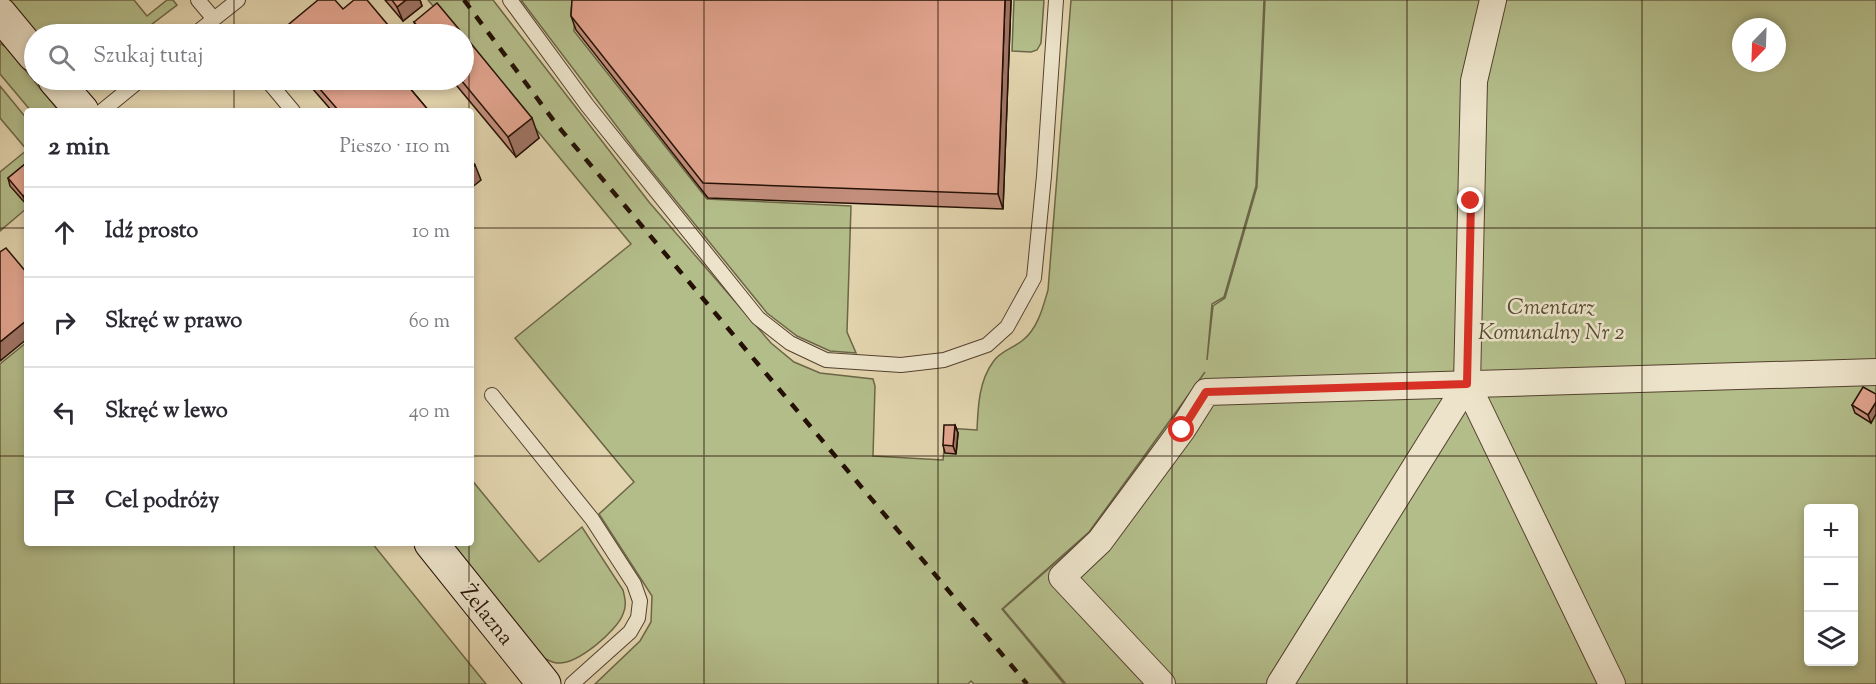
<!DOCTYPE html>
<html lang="pl">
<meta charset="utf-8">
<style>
:root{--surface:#fff;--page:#f2f2f3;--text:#2b2b33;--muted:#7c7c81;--line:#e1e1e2}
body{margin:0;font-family:"Sorts Mill Goudy",serif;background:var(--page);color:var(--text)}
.controls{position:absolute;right:18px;bottom:18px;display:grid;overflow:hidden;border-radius:6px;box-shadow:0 3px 9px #0003}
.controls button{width:54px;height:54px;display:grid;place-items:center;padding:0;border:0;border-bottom:2px solid var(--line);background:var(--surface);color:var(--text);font:30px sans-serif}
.compass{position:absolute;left:1732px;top:18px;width:54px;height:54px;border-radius:50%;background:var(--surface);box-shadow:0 3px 9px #0003;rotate:203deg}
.stop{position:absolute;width:18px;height:18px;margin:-14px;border:4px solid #d93025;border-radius:50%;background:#fff}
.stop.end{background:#d93025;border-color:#fff;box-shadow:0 2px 6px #0008}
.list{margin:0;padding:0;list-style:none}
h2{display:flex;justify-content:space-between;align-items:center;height:78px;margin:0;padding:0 24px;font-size:26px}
h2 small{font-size:20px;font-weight:400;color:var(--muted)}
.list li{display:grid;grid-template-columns:39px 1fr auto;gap:18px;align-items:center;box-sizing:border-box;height:90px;padding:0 24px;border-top:2px solid var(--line)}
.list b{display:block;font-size:22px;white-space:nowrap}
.list em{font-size:20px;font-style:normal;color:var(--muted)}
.icon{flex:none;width:33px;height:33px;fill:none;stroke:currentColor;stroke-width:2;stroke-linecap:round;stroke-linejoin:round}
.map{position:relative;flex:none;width:1876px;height:684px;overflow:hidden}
.search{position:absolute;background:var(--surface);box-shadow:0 3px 9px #0003;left:24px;top:24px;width:450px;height:66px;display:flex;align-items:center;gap:15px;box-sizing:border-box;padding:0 21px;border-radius:33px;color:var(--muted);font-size:22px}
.panel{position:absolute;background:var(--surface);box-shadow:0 3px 9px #0003;left:24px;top:108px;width:450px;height:438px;border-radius:6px}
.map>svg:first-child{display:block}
.green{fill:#b3bd8a;stroke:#6c6647;stroke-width:1.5;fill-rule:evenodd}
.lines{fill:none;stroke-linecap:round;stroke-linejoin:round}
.lane-casing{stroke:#54412e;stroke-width:16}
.street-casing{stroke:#54412e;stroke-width:28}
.secondary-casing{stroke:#241004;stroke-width:35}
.lane{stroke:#ece3ca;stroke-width:14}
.street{stroke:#ece3ca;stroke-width:26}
.secondary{stroke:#ece3ca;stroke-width:33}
.rail{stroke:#241004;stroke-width:4.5;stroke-dasharray:10 10;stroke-linecap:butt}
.wall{fill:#c38e7c;stroke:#241004;stroke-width:1.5}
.shaded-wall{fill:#9f7465;stroke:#241004;stroke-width:1.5}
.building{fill:#e3a590;stroke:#241004;stroke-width:1.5}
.route{stroke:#d93025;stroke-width:8}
.grid{fill:none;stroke:#241004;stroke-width:1.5;stroke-opacity:0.55}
.labels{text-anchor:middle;stroke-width:5;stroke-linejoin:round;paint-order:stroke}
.park-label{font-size:22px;font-style:italic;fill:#564d33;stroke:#ece3ca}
.street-label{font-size:22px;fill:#241004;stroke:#ece3ca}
</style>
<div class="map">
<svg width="1876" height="684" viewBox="0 0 1876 684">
<rect width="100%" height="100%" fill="#e2d4ae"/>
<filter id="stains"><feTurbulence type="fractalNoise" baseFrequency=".00333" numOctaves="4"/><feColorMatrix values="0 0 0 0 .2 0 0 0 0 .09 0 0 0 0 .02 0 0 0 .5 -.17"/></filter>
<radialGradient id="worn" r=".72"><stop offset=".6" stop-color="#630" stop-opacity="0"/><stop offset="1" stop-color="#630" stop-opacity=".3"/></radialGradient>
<g class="green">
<polygon points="7,0 134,0 147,16 167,0 173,0 177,5 139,34 35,34"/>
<path d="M428,0H493L649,202L771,343L794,362L820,373L873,379L875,386L873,456L943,460L946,428L977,430C978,406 979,381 993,362C1000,351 1014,348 1023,340C1038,328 1043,307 1048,290L1071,0H1264L1256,186L1224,297L1212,304L1207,360L1213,306L1225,298L1257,187L1265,0H1876V684H1066L1003,609L1089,533L1205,372L1089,532L1002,609L1064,684H974L971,681L968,684H595L640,641L651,622L652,596L599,514L634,482L515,338L631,244L464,42V34H457ZM1741,27H1777V63H1741ZM1808,508H1854V662H1808Z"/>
<polygon points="521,0 575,0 574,31 707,199 851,206 847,332 856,353 830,351 797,336 767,313 637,153"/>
<polygon points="1014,0 1044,0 1041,43 1037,50 1031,52 1012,51"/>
<polygon points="0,43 7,48 59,111 31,111 0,74"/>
<polygon points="0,86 27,119 27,208 0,231 0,172 27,150 0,118"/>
<polygon points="27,342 27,543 372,543 486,684 0,684 0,364"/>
<path d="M471,479L539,562L582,527L623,590C625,599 627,605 623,614C617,631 577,665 557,663C553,663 548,660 544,658L450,543H471Z"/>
</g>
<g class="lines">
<g class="lane-casing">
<g id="lane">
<polyline points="510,0 587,105 758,318 790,343 826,360 901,365 944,360 987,345 1007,327 1034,278 1044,176 1056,0"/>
<polyline points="214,19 238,0"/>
<polyline points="195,34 214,19 198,0"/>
<polyline points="267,80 293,111"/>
<polyline points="102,111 140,80"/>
<polyline points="492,395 592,519 634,584 640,601 638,618 630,632 572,684"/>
</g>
</g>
<g class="street-casing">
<g id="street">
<polyline points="1493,0 1474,81 1467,384 1612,684"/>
<polyline points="1162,684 1062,577 1100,541 1182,430 1206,392 1876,372"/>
<polyline points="1280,684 1467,384"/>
</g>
</g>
<g class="secondary-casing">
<g id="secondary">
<polyline points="0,14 34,55"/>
<polyline points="55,80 82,111"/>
<polyline points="431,543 544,684"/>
</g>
</g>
<use href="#lane" class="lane"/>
<use href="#street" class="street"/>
<use href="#secondary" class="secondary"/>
<polyline class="rail" points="464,0 557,125 1027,684"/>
</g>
<g class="wall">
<polygon points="385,0 420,0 422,6 403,21"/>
<polygon points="572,0 1011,0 1003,209 708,198 576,30 571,16"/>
<polygon points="414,22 463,34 419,34"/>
<polygon points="305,80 403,80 429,111 332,111"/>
<polygon points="452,80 464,80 539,138 516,157"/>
<polygon points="25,164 26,204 10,186 8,178"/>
<polygon points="1876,394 1876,414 1871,423 1855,413 1852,405"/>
<polygon points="955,425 958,433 956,454 945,453 943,445"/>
</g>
<g class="shaded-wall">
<polygon points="406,0 420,0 422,6 403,21 397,7"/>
<polygon points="1005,0 1011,0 1003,209 998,194"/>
<polygon points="532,118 539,138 516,157 508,137"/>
<polygon points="475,165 481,180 471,188 471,169"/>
<polygon points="27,193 27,202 26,204 23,196"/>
<polygon points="27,320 27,339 0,361 0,342"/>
<polygon points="1876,402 1876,414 1871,423 1868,415"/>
<polygon points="955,425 958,433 956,454 953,446"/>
</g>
<g class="building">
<polygon points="318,0 335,0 343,9 354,0 367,0 393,31 389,34 277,34"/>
<polygon points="392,0 406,0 397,7"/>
<polygon points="572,0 1005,0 998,194 703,183 571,16"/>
<polygon points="437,3 463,34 424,34 414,22"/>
<polygon points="464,35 532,118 508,137 461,80 464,80"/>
<polygon points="312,80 403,80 429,111 339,111"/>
<polygon points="471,160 475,165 471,169"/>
<polygon points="25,164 27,167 27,193 23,196 8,178"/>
<polygon points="6,248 27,273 27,320 0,342 0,252"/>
<polygon points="1863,387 1876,394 1876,402 1868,415 1852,405"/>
<polygon points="944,425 955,425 953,446 943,445"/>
</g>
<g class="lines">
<polyline class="route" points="1182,430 1206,392 1467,384 1471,201"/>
</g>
<path class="grid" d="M234,0V34M469,0V111M704,0V684M938,0V684M1172,0V684M1407,0V684M1642,0V684M234,80V111M0,228H27M471,228H1876M0,456H27M471,456H1876M234,543V684M469,543V684"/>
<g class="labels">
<g class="park-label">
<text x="1551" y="314">Cmentarz<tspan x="1551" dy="25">Komunalny Nr 2</tspan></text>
</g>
<g class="street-label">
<text transform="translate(488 614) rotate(51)" y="8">Żelazna</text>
</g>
</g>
<rect width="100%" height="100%" filter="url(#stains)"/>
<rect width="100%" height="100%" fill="url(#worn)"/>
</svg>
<div class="controls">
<button>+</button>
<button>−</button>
<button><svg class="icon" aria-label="layers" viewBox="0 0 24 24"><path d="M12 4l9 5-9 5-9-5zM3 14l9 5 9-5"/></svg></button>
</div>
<svg class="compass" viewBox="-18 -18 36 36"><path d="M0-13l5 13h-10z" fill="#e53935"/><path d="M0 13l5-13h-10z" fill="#7c7c81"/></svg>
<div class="stop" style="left:1182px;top:430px"></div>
<div class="stop end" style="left:1471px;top:201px"></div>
<div class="search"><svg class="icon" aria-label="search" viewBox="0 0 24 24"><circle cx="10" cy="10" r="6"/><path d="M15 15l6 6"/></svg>Szukaj tutaj</div>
<section class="panel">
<h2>2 min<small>Pieszo · 110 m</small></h2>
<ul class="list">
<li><svg class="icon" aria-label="ahead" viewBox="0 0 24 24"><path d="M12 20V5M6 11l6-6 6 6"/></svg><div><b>Idź prosto</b></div><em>10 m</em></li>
<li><svg class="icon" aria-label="right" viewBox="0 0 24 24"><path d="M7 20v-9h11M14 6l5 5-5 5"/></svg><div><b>Skręć w prawo</b></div><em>60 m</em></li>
<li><svg class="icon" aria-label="left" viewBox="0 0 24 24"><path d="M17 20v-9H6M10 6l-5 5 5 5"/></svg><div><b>Skręć w lewo</b></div><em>40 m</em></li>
<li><svg class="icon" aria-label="arrive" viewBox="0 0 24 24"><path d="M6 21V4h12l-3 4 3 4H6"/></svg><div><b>Cel podróży</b></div></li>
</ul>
</section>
</div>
